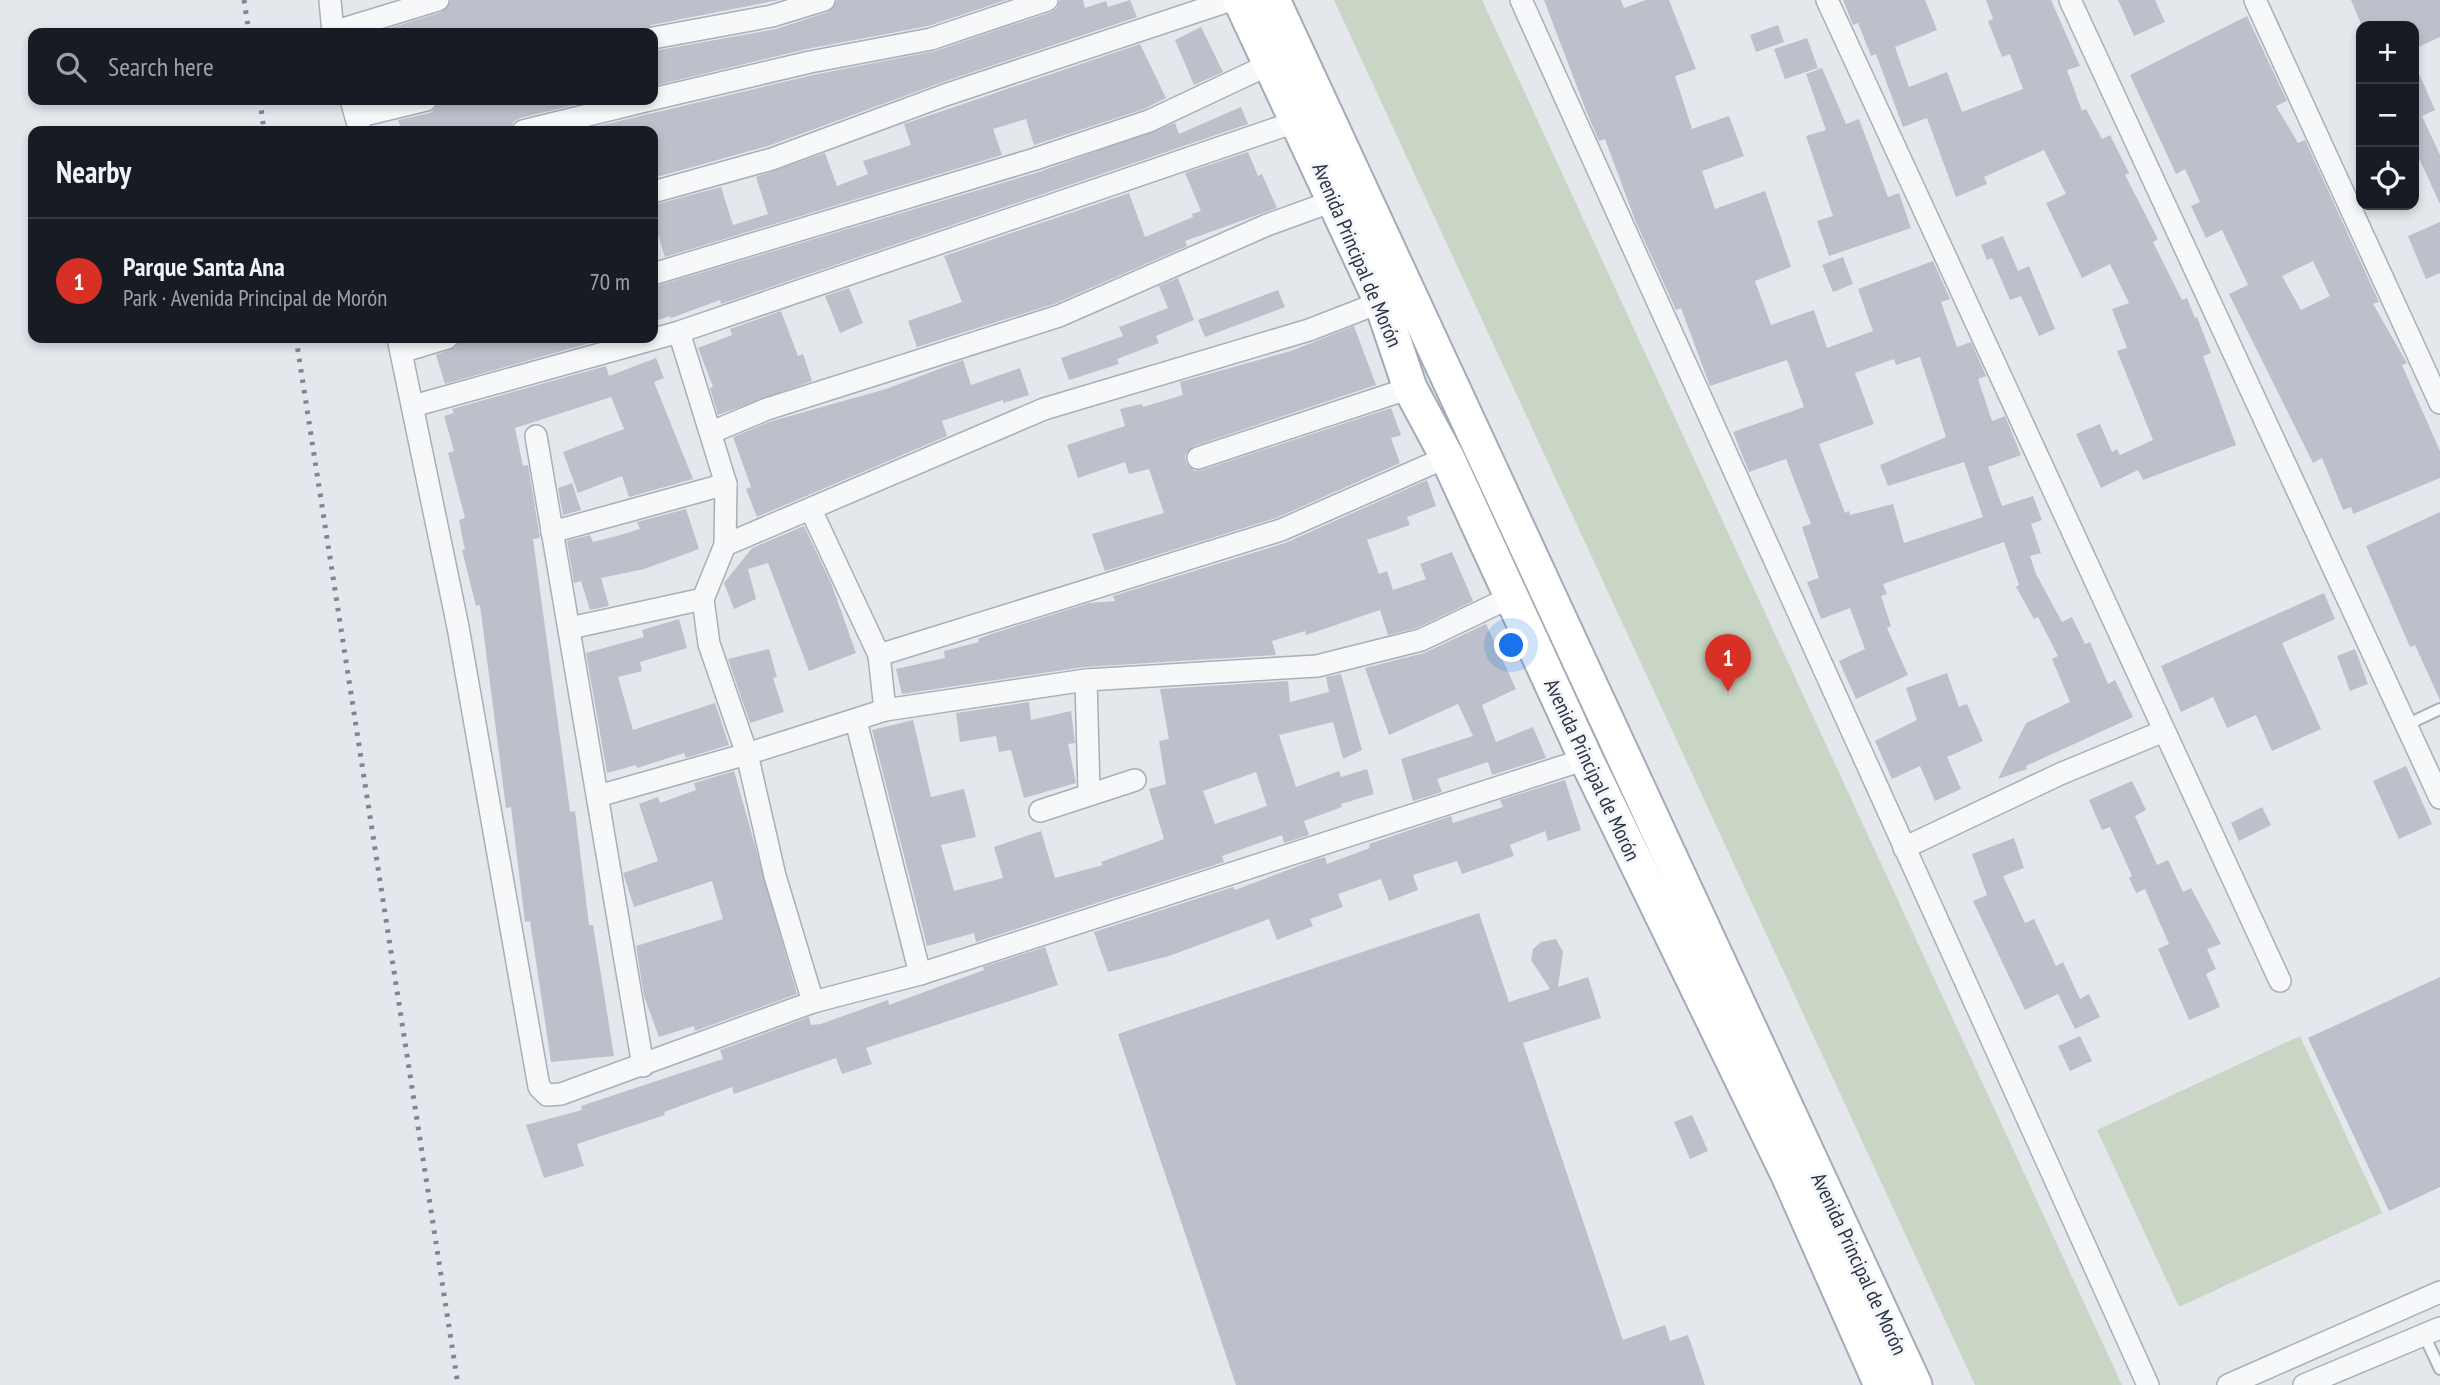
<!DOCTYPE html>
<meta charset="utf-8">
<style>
:root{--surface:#171b24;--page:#20242c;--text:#f1f3f6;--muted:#9ea1a6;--line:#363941;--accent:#d93025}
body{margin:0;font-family:"PT Sans Narrow",sans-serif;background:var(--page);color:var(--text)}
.controls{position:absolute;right:21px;top:21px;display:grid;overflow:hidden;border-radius:14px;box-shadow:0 4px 10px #0003}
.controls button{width:63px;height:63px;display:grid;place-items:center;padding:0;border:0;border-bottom:2px solid var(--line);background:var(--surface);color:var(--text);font:35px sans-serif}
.you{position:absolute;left:1512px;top:646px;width:24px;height:24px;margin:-18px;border:5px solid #fff;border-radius:50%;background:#1a73e8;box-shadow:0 0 0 10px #1a73e833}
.badge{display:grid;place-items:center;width:46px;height:46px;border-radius:50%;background:var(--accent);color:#fff;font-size:23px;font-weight:700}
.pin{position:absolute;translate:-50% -58px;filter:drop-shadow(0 2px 4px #0008)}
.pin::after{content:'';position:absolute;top:37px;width:24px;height:21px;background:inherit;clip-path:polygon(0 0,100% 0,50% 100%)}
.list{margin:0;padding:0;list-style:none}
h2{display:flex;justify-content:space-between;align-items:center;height:91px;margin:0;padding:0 28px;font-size:30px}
h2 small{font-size:23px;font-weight:400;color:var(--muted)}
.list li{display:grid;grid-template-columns:46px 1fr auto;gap:21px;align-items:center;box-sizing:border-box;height:126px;padding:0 28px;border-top:2px solid var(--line)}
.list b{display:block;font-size:26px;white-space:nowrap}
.list p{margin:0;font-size:23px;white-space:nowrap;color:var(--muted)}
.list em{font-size:23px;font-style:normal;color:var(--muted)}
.icon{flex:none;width:38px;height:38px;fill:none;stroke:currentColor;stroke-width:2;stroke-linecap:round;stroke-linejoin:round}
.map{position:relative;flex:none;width:2440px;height:1385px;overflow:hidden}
.search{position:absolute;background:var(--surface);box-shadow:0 4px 10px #0003;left:28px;top:28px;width:630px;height:77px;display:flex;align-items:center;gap:18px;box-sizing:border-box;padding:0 24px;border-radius:14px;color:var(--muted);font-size:26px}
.panel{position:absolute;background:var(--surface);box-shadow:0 4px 10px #0003;left:28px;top:126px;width:630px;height:217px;border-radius:14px}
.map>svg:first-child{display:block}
.green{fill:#c9d6c5}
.building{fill:#bbc0ca;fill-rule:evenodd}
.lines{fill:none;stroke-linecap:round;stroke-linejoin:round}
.service-casing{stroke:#a9aeb7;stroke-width:14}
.minor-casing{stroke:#a9aeb7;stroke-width:24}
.primary-casing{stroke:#a3abb8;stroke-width:37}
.service{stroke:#f7f8fa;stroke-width:10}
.minor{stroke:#f7f8fa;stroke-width:21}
.primary{stroke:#fff;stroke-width:33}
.rail{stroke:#7d8696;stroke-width:5;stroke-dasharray:3.5 7;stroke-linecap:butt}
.labels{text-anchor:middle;stroke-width:6;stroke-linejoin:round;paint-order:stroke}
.street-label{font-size:21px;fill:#2b3445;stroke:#f4f6f9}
</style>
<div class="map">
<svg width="2440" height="1385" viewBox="0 0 2440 1385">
<rect width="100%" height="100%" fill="#e4e7ec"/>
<g class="green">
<polygon points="1334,0 1482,0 2122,1385 1975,1385"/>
<polygon points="2300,1036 2382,1213 2179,1307 2097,1130"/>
</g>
<g class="building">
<polygon points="451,0 779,0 651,25 641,33 392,33 390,28 442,12"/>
<polygon points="837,0 1006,0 928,26 807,49 653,86 653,51 776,29 828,12"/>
<polygon points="1060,0 1083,0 1085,8 1106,1 1108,7 1130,0 1137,17 940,83 768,146 653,178 653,131 577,131 813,75 935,51 1051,12 1057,8"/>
<path d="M1544,0H1621L1624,8L1646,0H1669L1696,69L1675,76L1692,129L1729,116L1744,156L1702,171L1715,209L1765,191L1791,267L1755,281L1771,325L1814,310L1827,348L1873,331L1858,289L1933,261L1950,299L1941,302L1957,347L1971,342L1986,376L1978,379L1992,421L2005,416L2021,455L1988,467L2002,506L2033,496L2042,520L2031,524L2041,553L2030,556L2036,574L2062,622L2072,617L2085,644L2090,642L2108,684L2115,680L2133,717L2026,766L2027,769L1998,779L2026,723L2070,702L2052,659L2058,656L2038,617L2034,619L2016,587L2019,585L2004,542L1883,584L1887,594L1881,596L1891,626L1887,628L1908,675L1856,699L1839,661L1865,649L1850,608L1821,619L1807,582L1819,578L1802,527L1811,524L1786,459L1749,472L1733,432L1804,407L1787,360L1710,386L1681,308L1676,310L1635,220L1605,139L1599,141L1587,113ZM1920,357L1946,437L1880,465L1888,486L1964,462L1983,517L1904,543L1893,504L1850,515L1849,511L1845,513L1819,444L1874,424L1855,373L1894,359L1896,365Z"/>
<polygon points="1843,0 1925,0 1937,30 1895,47 1909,87 1947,72 1962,112 2023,89 2010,54 2002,57 1988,21 1993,19 1986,0 2051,0 2080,66 2067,70 2082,111 2086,109 2102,139 2110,135 2129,173 2125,175 2158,239 2153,242 2182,300 2187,298 2195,318 2197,317 2211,353 2203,356 2236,445 2143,480 2138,470 2101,488 2076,434 2100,424 2112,452 2117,449 2120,455 2153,440 2117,351 2127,348 2112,309 2129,303 2110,264 2082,278 2046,203 2066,194 2044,150 1984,177 1987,184 1956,197 1927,118 1903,127 1876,54 1871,56 1858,23 1853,25"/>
<polygon points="2118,0 2155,0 2165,22 2134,36"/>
<polygon points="2351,0 2440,0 2440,37 2414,49 2414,26 2362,26"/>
<path d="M2247,16L2287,101L2276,106L2298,143L2305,140L2379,302L2373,304L2407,363L2402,365L2440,451V478L2353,514L2351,507L2343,510L2322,458L2313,463L2229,294L2248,285L2222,230L2206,238L2191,206L2200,202L2185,169L2176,174L2130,75ZM2313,261L2330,296L2301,310L2282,276Z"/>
<polygon points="1778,25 1784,42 1756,52 1750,35"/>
<polygon points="1201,27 1223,72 1194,85 1175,40"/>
<polygon points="1807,38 1818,68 1785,79 1774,49"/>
<polygon points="1140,44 1166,98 1144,109 1034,145 1026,119 993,129 1002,155 665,257 653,219 653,205 721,187 733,225 768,214 756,177 825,153 837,186 868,174 863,161 911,145 904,124"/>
<polygon points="2414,62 2435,110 2422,116 2440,155 2440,204 2414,147"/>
<polygon points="1822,68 1846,124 1859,119 1888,197 1899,193 1911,228 1829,256 1817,221 1833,216 1806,136 1826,130 1806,74"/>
<polygon points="439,100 595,100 520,118 513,122 510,131 402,131 398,120 430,113 435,109"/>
<polygon points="1241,107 1248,124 721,304 720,300 671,318 670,316 653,322 653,287 1039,172 1175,123 1179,134"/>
<polygon points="1248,152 1258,176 1262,174 1277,208 1185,241 1187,246 1054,304 917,347 908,321 962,302 944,256 1129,193 1145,237 1193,217 1192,214 1201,211 1185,173"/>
<polygon points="2440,222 2440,273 2426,279 2408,236"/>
<polygon points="2003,236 2018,271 2029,266 2055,329 2039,336 2021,296 2010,300 1992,258 1987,260 1981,245"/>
<polygon points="1843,257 1853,284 1833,292 1822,265"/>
<polygon points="1178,278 1194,320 1156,336 1159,343 1117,359 1119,364 1069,380 1061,358 1123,336 1119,327 1168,308 1159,286"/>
<polygon points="849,288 863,323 840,333 825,296"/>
<polygon points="1278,290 1285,307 1205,337 1198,320"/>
<polygon points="781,311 798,356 803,354 812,381 718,415 710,388 713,387 698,348 732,335 730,329"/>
<polygon points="1354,326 1376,385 1194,446 1185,455 1186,463 1195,471 1202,470 1391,408 1401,435 1391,438 1400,463 1276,518 1105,571 1092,534 1164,513 1149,469 1129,474 1125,462 1078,478 1067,445 1125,426 1120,409 1142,404 1143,407 1183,395 1180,382 1291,351"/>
<polygon points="460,338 596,338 597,341 445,384 436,355 456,347"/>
<polygon points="656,358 664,378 654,382 693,479 629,497 622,476 578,493 563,452 624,429 611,397 515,428 523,466 528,465 540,538 533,539 567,789 570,812 575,811 589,925 593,925 614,1056 551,1062 530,921 525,922 511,807 506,808 480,605 476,606 462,550 465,550 459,520 465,518 448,453 454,451 444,416 454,413 452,409 606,366 609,376"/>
<polygon points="963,360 971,385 1020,368 1029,395 1003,403 1003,400 942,421 947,436 757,517 746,489 751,487 733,437 772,421 886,389"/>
<polygon points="1427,480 1436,506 1407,517 1410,525 1367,540 1379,574 1387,571 1393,590 1426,579 1420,564 1452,552 1473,601 1417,628 1388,635 1380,610 1306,635 1305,631 1272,641 1276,655 1084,667 902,694 896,669 945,658 944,651 979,642 978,639 991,634 1089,603 1115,601 1113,596 1285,543"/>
<polygon points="572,483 581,510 563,515 558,488"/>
<polygon points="686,509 699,549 644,569 601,578 609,606 590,610 581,581 574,583 567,541 590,535 593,542 617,536 640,529 637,522"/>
<polygon points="2440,512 2440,700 2415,645 2410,647 2366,546"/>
<polygon points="804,526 831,583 856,653 809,671 768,563 748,569 756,599 734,609 724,583 752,548"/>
<polygon points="2324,593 2335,619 2282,643 2321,729 2272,751 2256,715 2227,728 2213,697 2181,712 2161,666"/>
<polygon points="679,619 687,648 640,662 642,671 618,677 633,730 715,703 729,745 686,758 684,753 637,768 636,765 607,773 586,653 644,637 642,630"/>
<polygon points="1486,624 1516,689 1482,705 1496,742 1533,727 1546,758 1492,775 1488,762 1437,779 1442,792 1413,801 1401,759 1473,736 1458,704 1389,735 1365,668 1424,653"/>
<polygon points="769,649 777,677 773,678 784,712 750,723 728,659"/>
<polygon points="2355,649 2368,684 2350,691 2337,656"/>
<polygon points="1947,673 1959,707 1967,704 1983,741 1947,757 1961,789 1935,801 1920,766 1892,779 1875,741 1917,720 1906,688"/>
<path d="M1341,674L1362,750L1343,759L1333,722L1279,735L1296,787L1339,771L1341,777L1367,769L1374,794L1341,804L1342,807L1304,821L1309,835L1284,843L1282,835L1222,856L1224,862L976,942L974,933L927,946L872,730L913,720L931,797L964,789L976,837L941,845L954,891L1003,878L994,847L1041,831L1055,878L1103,865L1101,862L1164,839L1149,789L1166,784L1159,741L1169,739L1160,689L1288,681L1290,702L1329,692L1326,677ZM1256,772L1267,806L1215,824L1203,791Z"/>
<polygon points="1029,702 1031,720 1071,711 1075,743 1068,744 1076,783 1024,798 1011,750 999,752 996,736 960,742 956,713"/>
<polygon points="2406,766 2432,824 2399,839 2373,781"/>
<polygon points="734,771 797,994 695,1031 694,1026 659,1037 644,996 636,946 723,919 712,881 634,907 623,873 658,861 639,804 658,797 660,803 696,790 694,783"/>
<polygon points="1565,780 1581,830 1548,841 1545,831 1510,845 1514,856 1462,874 1457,861 1413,875 1418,890 1389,901 1381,879 1338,894 1343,907 1310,919 1313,926 1277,940 1269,919 1169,956 1108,972 1094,932 1233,887 1235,890 1317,859 1325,857 1327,864 1370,848 1369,844 1451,816 1453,823 1503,807 1500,800"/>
<polygon points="2132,781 2146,810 2135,816 2157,865 2168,860 2183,892 2191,888 2221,944 2207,949 2216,969 2206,974 2220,1007 2189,1020 2158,949 2169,944 2145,889 2136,893 2129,878 2132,876 2110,827 2102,830 2089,800"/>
<polygon points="2262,807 2271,825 2239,841 2231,823"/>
<polygon points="2014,838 2024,868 2003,876 2025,923 2034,919 2056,966 2063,962 2080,999 2089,994 2100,1017 2075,1029 2058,994 2025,1010 1973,901 1987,895 1972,854"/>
<polygon points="1479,913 1509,1002 1550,989 1531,960 1533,949 1541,942 1556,939 1563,952 1558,987 1588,977 1601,1018 1523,1043 1623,1340 1665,1325 1670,1341 1688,1335 1705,1385 1236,1385 1118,1034"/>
<polygon points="1045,947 1058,985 866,1048 872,1064 842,1074 836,1058 734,1094 732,1087 664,1112 665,1115 577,1144 584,1166 544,1178 526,1125 582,1110 581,1106 723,1059 720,1050 809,1017 811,1025 821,1024 888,1000 889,1005 984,970 983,967"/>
<polygon points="2440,977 2440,1187 2389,1211 2308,1038"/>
<polygon points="2080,1036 2092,1061 2070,1071 2058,1046"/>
<polygon points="1692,1115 1708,1151 1690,1159 1674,1122"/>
</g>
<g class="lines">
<g class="service-casing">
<g id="service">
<polyline points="2406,725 2440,709"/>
<polyline points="2424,1335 2440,1369"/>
</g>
</g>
<g class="minor-casing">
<g id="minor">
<polyline points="330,0 333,33"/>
<polyline points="1521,0 2148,1385"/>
<polyline points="1827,0 2280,981"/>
<polyline points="2070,0 2440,798"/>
<polyline points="2255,0 2440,403"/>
<polyline points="333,32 438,0"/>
<polyline points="653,38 772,16 824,0"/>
<polyline points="653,99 810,62 931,39 1047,0"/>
<polyline points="351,100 360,131"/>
<polyline points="356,117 426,100"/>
<polyline points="523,131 649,100"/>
<polyline points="653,192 772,159 945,95 1231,0"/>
<polyline points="653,274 1035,159 1149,121 1270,64"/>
<polyline points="679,332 726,484 725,545 703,599 709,644 747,754 775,876 813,1002"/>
<polyline points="398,338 458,627 539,1087 547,1095 561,1094 813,1002 920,974 1586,759"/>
<polyline points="401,352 447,338"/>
<polyline points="413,406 679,332 1298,121"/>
<polyline points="712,432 767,409 1059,316 1267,225 1336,200"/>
<polyline points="536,436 643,1066"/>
<polyline points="1198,458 1410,388"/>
<polyline points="811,510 879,655 885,710"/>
<polyline points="552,532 726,484"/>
<polyline points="725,545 1044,409 1309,330 1381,302"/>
<polyline points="570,628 703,599"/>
<polyline points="879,655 1281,530 1447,457"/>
<polyline points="1086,680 1089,792"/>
<polyline points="856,721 920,974"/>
<polyline points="598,796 747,754 885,710 1086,680 1317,666 1421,640 1511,597"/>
<polyline points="1040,811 1135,780"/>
<polyline points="1904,848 2060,774 2164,731"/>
<polyline points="2228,1385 2440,1292"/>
<polyline points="2304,1385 2440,1328"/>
</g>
</g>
<g class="primary-casing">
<g id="primary">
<polyline points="1240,0 1381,302 1410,388 1447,457 1586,759 1788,1175 1881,1385"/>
<polyline points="1273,0 1915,1385"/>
</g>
</g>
<use href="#service" class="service"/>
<use href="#minor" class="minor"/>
<use href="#primary" class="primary"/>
<g class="rail">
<polyline points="244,0 249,33"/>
<polyline points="260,100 264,131"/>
<polyline points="296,338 458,1385"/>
</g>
</g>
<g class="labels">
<g class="street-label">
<text transform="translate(1357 255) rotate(67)" y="7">Avenida Principal de Morón</text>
<text transform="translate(1592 770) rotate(65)" y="7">Avenida Principal de Morón</text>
<text transform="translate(1859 1264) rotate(65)" y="7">Avenida Principal de Morón</text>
</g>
</g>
</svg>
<div class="controls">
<button>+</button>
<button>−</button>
<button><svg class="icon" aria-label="locate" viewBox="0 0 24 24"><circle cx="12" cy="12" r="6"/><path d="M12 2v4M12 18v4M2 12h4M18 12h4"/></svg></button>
</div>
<div class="you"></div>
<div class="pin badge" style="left:1728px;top:692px">1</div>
<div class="search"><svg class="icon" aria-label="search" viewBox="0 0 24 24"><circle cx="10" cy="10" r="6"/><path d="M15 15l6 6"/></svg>Search here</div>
<section class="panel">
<h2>Nearby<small></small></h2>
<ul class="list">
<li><span class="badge">1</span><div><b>Parque Santa Ana</b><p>Park · Avenida Principal de Morón</p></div><em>70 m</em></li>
</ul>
</section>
</div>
